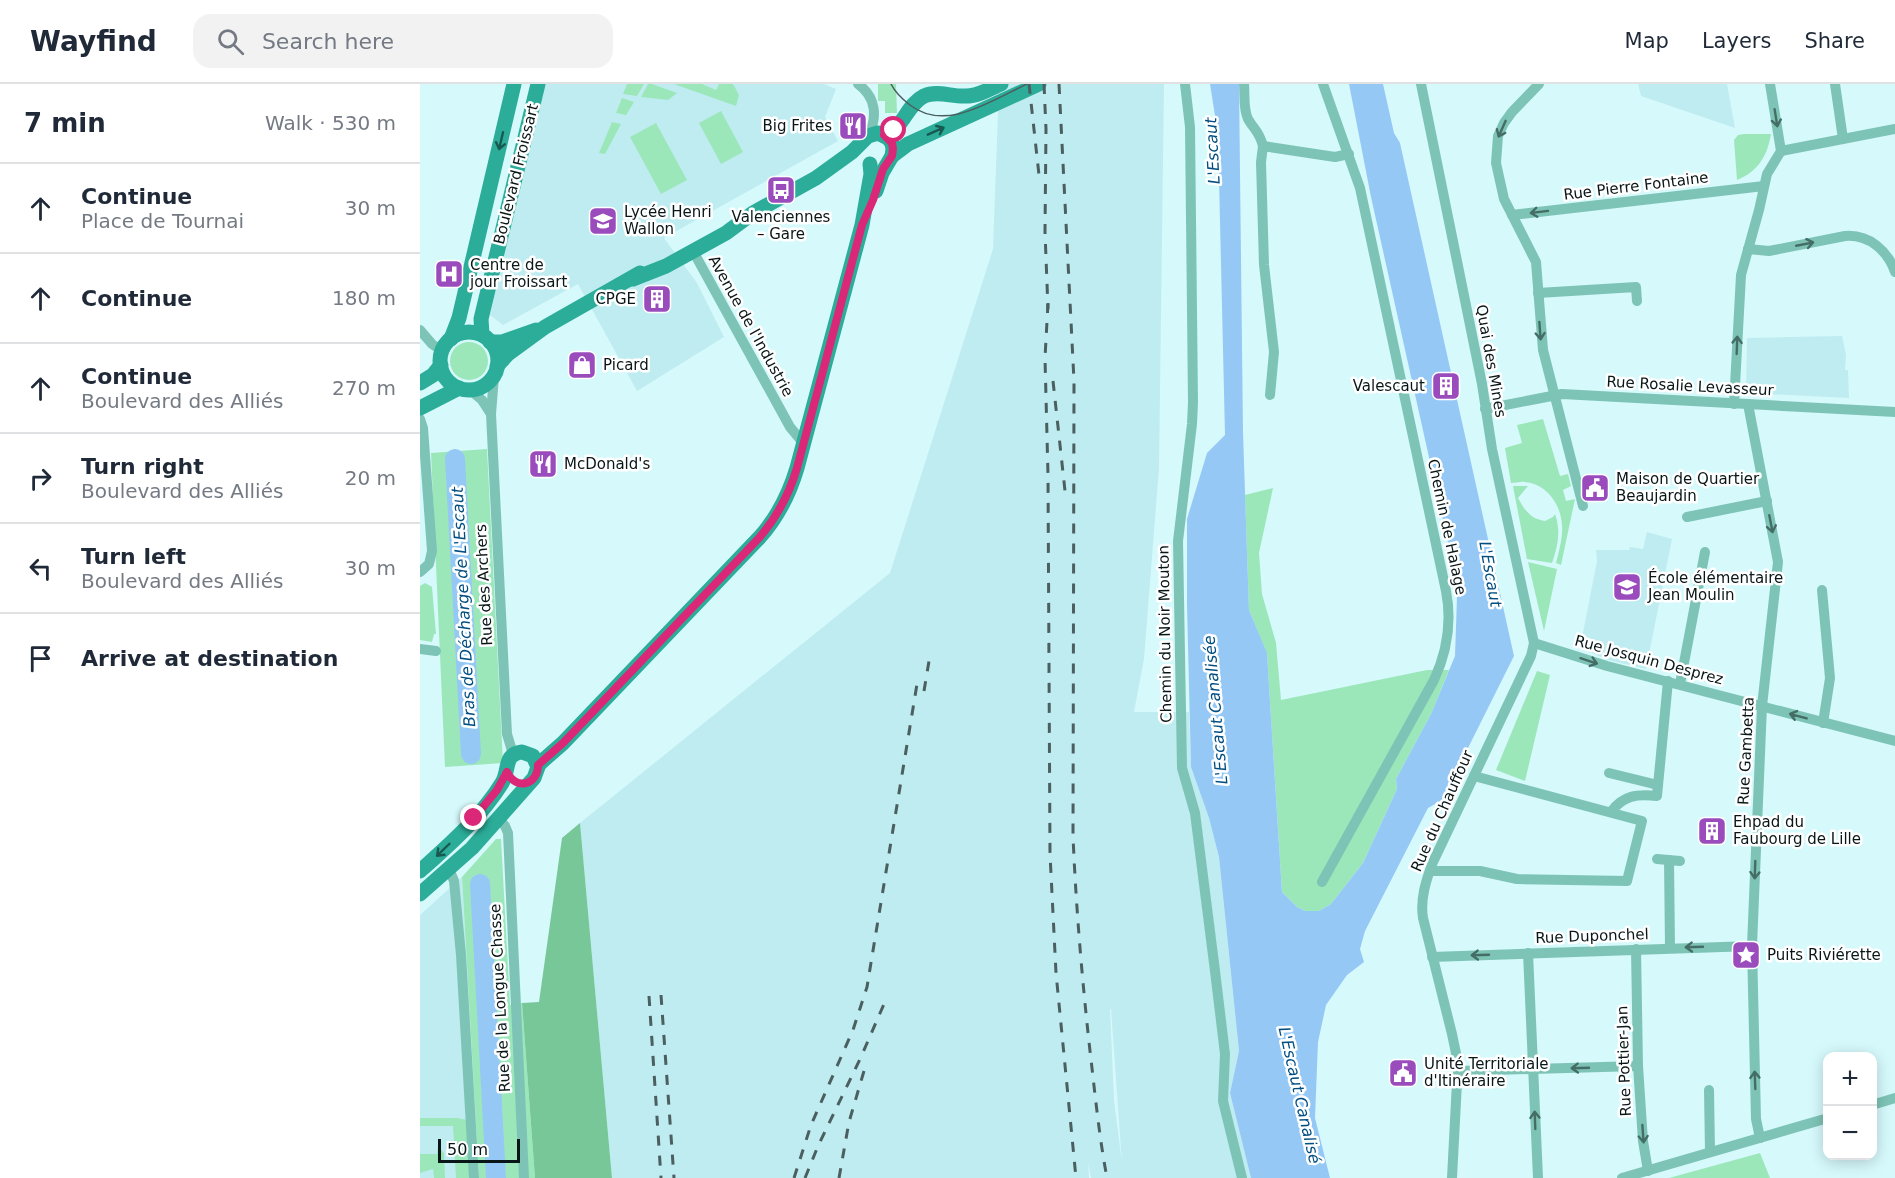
<!DOCTYPE html>
<meta charset="utf-8">
<style>
:root{--surface:#fff;--page:#f2f2f3;--text:#1f2937;--muted:#747a83;--line:#e0e1e3}
body{margin:0;font-family:"DejaVu Sans",sans-serif;background:var(--page);color:var(--text)}
.controls{position:absolute;right:18px;bottom:18px;display:grid;overflow:hidden;border-radius:12px;box-shadow:0 3px 15px #0003}
.controls button{width:54px;height:54px;display:grid;place-items:center;padding:0;border:0;border-bottom:2px solid var(--line);background:var(--surface);color:var(--text);font:30px sans-serif}
.scale{position:absolute;left:18px;bottom:15px;width:82px;box-sizing:border-box;padding-left:6px;border:3px solid #091617;border-top:0;font-size:16px;line-height:21px;white-space:nowrap;color:#091617;-webkit-text-stroke:4px #fff;paint-order:stroke}
.stop{position:absolute;width:18px;height:18px;margin:-14px;border:4px solid #db2777;border-radius:50%;background:#fff}
.stop.end{background:#db2777;border-color:#fff;box-shadow:0 2px 6px #0008}
.list{margin:0;padding:0;list-style:none}
h2{display:flex;justify-content:space-between;align-items:center;height:78px;margin:0;padding:0 24px;font-size:26px}
h2 small{font-size:20px;font-weight:400;color:var(--muted)}
.list li{display:grid;grid-template-columns:39px 1fr auto;gap:18px;align-items:center;box-sizing:border-box;height:90px;padding:0 24px;border-top:2px solid var(--line)}
.list b{display:block;font-size:22px;white-space:nowrap}
.list p{margin:0;font-size:20px;white-space:nowrap;color:var(--muted)}
.list em{font-size:20px;font-style:normal;color:var(--muted)}
.icon{flex:none;width:33px;height:33px;fill:none;stroke:currentColor;stroke-width:2;stroke-linecap:round;stroke-linejoin:round}
.map{position:relative;flex:none;width:1475px;height:1094px;overflow:hidden}
header{display:flex;align-items:center;gap:36px;box-sizing:border-box;height:84px;padding:0 30px;background:var(--surface);border-bottom:2px solid var(--line)}
header strong{font-size:28px}
nav{display:flex;gap:33px;margin-inline-start:auto;font-size:21px}
.search{width:420px;height:54px;background:var(--page);display:flex;align-items:center;gap:15px;box-sizing:border-box;padding:0 21px;border-radius:18px;color:var(--muted);font-size:22px}
main{display:flex}
aside{flex:1;background:var(--surface)}
.map>svg:first-child{display:block}
.built{fill:#bfecf0;fill-rule:evenodd}
.green{fill:#9be7ba}
.forest{fill:#77c799}
.water{fill:#96c8f6}
.lines{fill:none;stroke-linecap:round;stroke-linejoin:round}
.river{stroke:#96c8f6;stroke-width:20}
.minor{stroke:#7ec4b6;stroke-width:10}
.secondary{stroke:#2bad99;stroke-width:15}
.tram{stroke:#4b5f60;stroke-width:1.5}
.rail{stroke:#4b5f60;stroke-width:3;stroke-dasharray:10 10;stroke-linecap:butt}
.oneway{stroke:#446d66}
.oneway2{stroke:#185a52}
.route{stroke:#db2777;stroke-width:8}
.labels{text-anchor:middle;stroke-width:5;stroke-linejoin:round;paint-order:stroke}
.poi-label{font-size:15px;fill:#091617;stroke:#fff;text-anchor:start}
.street-label{font-size:15px;fill:#091617;stroke:#fff}
.water-label{font-size:16px;font-style:italic;fill:#014e82;stroke:#fff}
</style>
<header>
<strong>Wayfind</strong>
<div class="search"><svg class="icon" aria-label="search" viewBox="0 0 24 24"><circle cx="10" cy="10" r="6"/><path d="M15 15l6 6"/></svg>Search here</div>
<nav><a>Map</a><a>Layers</a><a>Share</a></nav>
</header>
<main>
<aside>
<h2>7 min<small>Walk · 530 m</small></h2>
<ul class="list">
<li><svg class="icon" aria-label="ahead" viewBox="0 0 24 24"><path d="M12 20V5M6 11l6-6 6 6"/></svg><div><b>Continue</b><p>Place de Tournai</p></div><em>30 m</em></li>
<li><svg class="icon" aria-label="ahead" viewBox="0 0 24 24"><path d="M12 20V5M6 11l6-6 6 6"/></svg><div><b>Continue</b></div><em>180 m</em></li>
<li><svg class="icon" aria-label="ahead" viewBox="0 0 24 24"><path d="M12 20V5M6 11l6-6 6 6"/></svg><div><b>Continue</b><p>Boulevard des Alliés</p></div><em>270 m</em></li>
<li><svg class="icon" aria-label="right" viewBox="0 0 24 24"><path d="M7 20v-9h11M14 6l5 5-5 5"/></svg><div><b>Turn right</b><p>Boulevard des Alliés</p></div><em>20 m</em></li>
<li><svg class="icon" aria-label="left" viewBox="0 0 24 24"><path d="M17 20v-9H6M10 6l-5 5 5 5"/></svg><div><b>Turn left</b><p>Boulevard des Alliés</p></div><em>30 m</em></li>
<li><svg class="icon" aria-label="arrive" viewBox="0 0 24 24"><path d="M6 21V4h12l-3 4 3 4H6"/></svg><div><b>Arrive at destination</b></div></li>
</ul>
</aside>
<div class="map">
<svg width="1475" height="1094" viewBox="0 0 1475 1094">
<rect width="100%" height="100%" fill="#d6f9fc"/>
<g class="built">
<polygon points="125,0 404,0 416,5 405,33 418,57 244,154 277,199 304,253 217,307 158,200 83,241 70,231"/>
<path d="M579,0H744L739,384L724,575L714,628H769L771,683L789,734L799,773L819,967L810,1009L831,1094H671L668,1079L669,1094H192L160,739L470,489L573,165ZM690,925H691L702,1079L694,1016Z"/>
<polygon points="1218,0 1307,0 1315,44 1221,12"/>
<polygon points="1422,252 1426,271 1425,286 1428,286 1429,314 1326,309 1327,254"/>
<polygon points="1227,448 1252,455 1226,585 1188,576 1160,564 1177,477 1176,466 1209,466 1210,463 1223,465"/>
<polygon points="42,793 59,1094 0,1094 0,831"/>
</g>
<g class="green">
<polygon points="207,0 224,0 217,12 203,10"/>
<polygon points="228,0 232,0 257,9 248,16 221,13"/>
<polygon points="254,0 282,0 296,6 299,0 313,0 319,11 316,22"/>
<polygon points="458,0 476,0 477,29 465,29 465,17 458,17"/>
<polygon points="202,14 214,18 206,31 196,29"/>
<polygon points="301,27 323,68 301,80 279,39"/>
<polygon points="192,38 201,40 185,70 179,69"/>
<polygon points="236,39 267,96 241,110 210,53"/>
<path d="M1324,50H1351C1347,73 1338,87 1317,96L1314,56L1318,51Z"/>
<circle cx="49" cy="277" r="19"/>
<path d="M1123,335L1140,392L1148,390L1151,402L1143,406L1146,417L1155,415L1141,481L1136,479C1139,467 1143,453 1142,441C1141,421 1127,400 1105,398C1101,397 1096,399 1091,399L1085,364L1102,359L1097,341Z"/>
<polygon points="67,365 83,679 25,683 11,369"/>
<path d="M1093,402H1108L1098,414C1105,427 1111,435 1125,437L1133,433L1135,430C1141,447 1138,462 1132,479L1107,475Z"/>
<polygon points="853,404 839,469 842,510 856,559 861,616 1007,586 1029,586 1011,630 976,695 977,705 943,779 911,820 899,827 885,827 877,823 862,808 847,570 829,526 825,411"/>
<polygon points="1108,478 1137,485 1124,547"/>
<polygon points="5,499 12,503 16,550 14,550 12,558 0,556 0,502"/>
<polygon points="1117,587 1130,591 1105,697 1076,686"/>
<polygon points="76,755 81,755 90,921 102,919 115,1094 59,1094 42,793"/>
<polygon points="0,1034 37,1034 47,1036 50,1094 36,1094 33,1042 0,1042"/>
<polygon points="18,1062 24,1069 25,1094 14,1094 13,1085 0,1089 0,1070 17,1070"/>
<polygon points="1340,1069 1350,1094 1249,1094"/>
</g>
<polygon class="forest" points="160,739 192,1094 115,1094 102,919 119,918 142,754"/>
<polygon class="water" points="790,0 819,0 823,349 829,526 847,569 862,808 877,823 885,827 899,827 911,820 943,779 977,705 976,695 1011,630 1035,572 1037,513 1031,472 951,113 929,0 963,0 974,49 980,59 1094,572 1022,716 1008,724 945,847 940,865 944,878 927,891 906,921 898,958 895,1034 910,1094 831,1094 810,1009 819,967 799,773 789,734 771,683 767,521 767,435 787,369 805,351 798,51"/>
<g class="lines">
<g class="river">
<polyline points="35,375 51,670"/>
<polyline points="60,800 76,1094"/>
</g>
<g class="minor">
<path d="M438,0C456,13 458,33 448,52"/>
<polyline points="765,0 770,43 773,318 772,340 758,457 762,684 775,729 795,887 805,970 803,1017 822,1094"/>
<path d="M824,0C825,11 823,25 828,35C835,47 839,47 843,62"/>
<path d="M1001,0L1062,300L1072,365L1114,559L1111,572L1013,778C1006,796 1000,815 1003,834L1032,950L1038,979L1032,1094"/>
<polyline points="1119,0 1092,28 1084,39 1078,52 1076,79 1084,115 1116,178 1123,266 1163,422"/>
<polyline points="1415,0 1423,55"/>
<polyline points="1361,67 1475,45"/>
<polyline points="1092,131 1344,102"/>
<path d="M1328,165L1349,167L1425,152C1449,150 1468,167 1475,188"/>
<polyline points="273,167 370,343 384,360"/>
<polyline points="1118,209 1216,203 1217,217"/>
<polyline points="0,246 12,260 22,267"/>
<polyline points="74,292 71,330 87,650 93,670"/>
<polyline points="50,306 62,316 71,330"/>
<polyline points="850,311 854,268 844,181 841,78 843,62 915,73 929,70"/>
<polyline points="1314,320 1321,191 1339,126 1347,90 1361,67 1350,0"/>
<polyline points="1328,320 1358,478 1342,622 1332,862 1336,1035 1340,1054"/>
<polyline points="1065,325 1142,310 1475,328"/>
<polyline points="0,335 3,344 12,467 9,480 0,488"/>
<polyline points="1267,433 1347,417"/>
<polyline points="1402,506 1410,594 1403,639"/>
<polyline points="1114,559 1187,582 1475,657"/>
<polyline points="0,565 16,567"/>
<polyline points="1260,600 1285,468"/>
<polyline points="1189,689 1238,701"/>
<path d="M1191,728C1203,711 1217,710 1237,712L1248,597"/>
<polyline points="79,735 85,742 88,749 104,1094"/>
<polyline points="1237,775 1260,777"/>
<polyline points="1249,776 1250,864"/>
<polyline points="29,785 34,797 41,871 54,1094"/>
<polyline points="1010,787 1060,787 1097,795 1207,797 1222,737 1054,692"/>
<path d="M902,798L1014,596C1027,568 1032,538 1026,507L940,104L903,0"/>
<polyline points="1216,865 1218,982 1223,1057 1228,1087"/>
<polyline points="1108,869 1118,1094"/>
<polyline points="1012,873 1332,862"/>
<polyline points="1038,987 1218,982"/>
<polyline points="1289,1006 1290,1068"/>
<polyline points="1452,1021 1475,1014"/>
<polyline points="1202,1094 1408,1034"/>
</g>
<g class="secondary">
<path d="M464,51C484,45 486,21 504,12C517,6 532,13 546,12C558,12 570,5 581,0"/>
<polyline points="472,72 488,60 619,0"/>
<polyline points="213,195 246,182 306,149 333,129 396,94 432,68 448,52 458,49 468,54 472,59 473,65 472,72 462,89 456,107"/>
<circle cx="49" cy="277" r="29"/>
<polyline points="62,251 61,235 118,0"/>
<polyline points="31,255 39,234 94,0"/>
<polyline points="70,258 82,258 116,246"/>
<polyline points="77,282 88,270 125,243 220,189"/>
<polyline points="0,299 13,291 21,281"/>
<polyline points="0,324 39,304"/>
<path d="M118,681L143,659L339,454C358,433 369,411 377,384L442,141L451,90L450,80"/>
<path d="M0,787C29,761 61,733 82,699C90,686 83,670 102,668L113,672L118,683L114,694L52,764L0,810"/>
</g>
<path class="tram" d="M471,0C475,8 482,15 490,21C526,49 572,16 607,0"/>
<g class="rail">
<polyline points="609,0 619,91"/>
<polyline points="624,0 626,45 625,148 628,225"/>
<path d="M639,0L654,297L653,752C656,823 662,895 670,967C675,1009 679,1052 687,1094"/>
<polyline points="628,219 625,274 628,391 630,770 636,889 656,1094"/>
<polyline points="633,297 646,416"/>
<polyline points="504,607 510,571"/>
<polyline points="241,911 254,1094"/>
<polyline points="229,912 241,1094"/>
<polyline points="374,1094 391,1041 433,946 447,903 498,594"/>
<polyline points="385,1094 398,1062 441,973 464,920"/>
<polyline points="419,1094 429,1038 444,987"/>
</g>
</g>
<defs><path id="oneway-shaft" d="M-6 0H5M1.5-3L5.5 0L1.5 3" fill="none" stroke-width="1.6" stroke-linecap="round" stroke-linejoin="round" transform="scale(1.5)"/></defs>
<g class="oneway">
<use href="#oneway-shaft" transform="translate(1356 34) rotate(81)"/>
<use href="#oneway-shaft" transform="translate(1082 45) rotate(114)"/>
<use href="#oneway-shaft" transform="translate(1119 128) rotate(173)"/>
<use href="#oneway-shaft" transform="translate(1385 160) rotate(-11)"/>
<use href="#oneway-shaft" transform="translate(1120 247) rotate(86)"/>
<use href="#oneway-shaft" transform="translate(1317 261) rotate(-88)"/>
<use href="#oneway-shaft" transform="translate(1351 440) rotate(79)"/>
<use href="#oneway-shaft" transform="translate(1169 577) rotate(18)"/>
<use href="#oneway-shaft" transform="translate(1378 632) rotate(-165)"/>
<use href="#oneway-shaft" transform="translate(1335 786) rotate(92)"/>
<use href="#oneway-shaft" transform="translate(1274 863) rotate(178)"/>
<use href="#oneway-shaft" transform="translate(1060 871) rotate(178)"/>
<use href="#oneway-shaft" transform="translate(1160 984) rotate(178)"/>
<use href="#oneway-shaft" transform="translate(1335 996) rotate(-92)"/>
<use href="#oneway-shaft" transform="translate(1115 1036) rotate(-92)"/>
<use href="#oneway-shaft" transform="translate(1223 1050) rotate(86)"/>
</g>
<g class="oneway2">
<use href="#oneway-shaft" transform="translate(516 47) rotate(-24)"/>
<use href="#oneway-shaft" transform="translate(81 57) rotate(103)"/>
<use href="#oneway-shaft" transform="translate(23 766) rotate(136)"/>
</g>
<g class="lines">
<path class="route" d="M54,734L77,706L87,688C96,707 118,701 118,681L143,659L339,454C357,433 369,411 377,384L442,141L453,116L463,85L472,72L473,65L472,59L464,51L474,46"/>
</g>
<defs>
<g id="restaurant-square" transform="scale(1.5)"><rect x="-9" y="-9" width="18" height="18" rx="4" fill="#9a4cbd" stroke="#fff"/><path d="M-5-6h1v4h1v-4h1v4h1v-4h1v5L-1.5 .5V6h-2V.5L-5-1ZM5-6V6H3V1.5H1.5Q1.5-4 5-6Z" fill="#fff"/></g>
<g id="bus-square" transform="scale(1.5)"><rect x="-9" y="-9" width="18" height="18" rx="4" fill="#9a4cbd" stroke="#fff"/><path d="M-5-6H5V4H4V6H2V4H-2V6H-4V4H-5ZM-3.5-4V0h7V-4ZM-3.5 1.2v1.5H-2V1.2ZM2 1.2v1.5H3.5V1.2Z" fill="#fff"/></g>
<g id="school-square" transform="scale(1.5)"><rect x="-9" y="-9" width="18" height="18" rx="4" fill="#9a4cbd" stroke="#fff"/><path d="M0-5L7-2L0 1L-7-2ZM-4 1L0 2.5L4 1V4Q0 6-4 4Z" fill="#fff"/></g>
<g id="hospital-square" transform="scale(1.5)"><rect x="-9" y="-9" width="18" height="18" rx="4" fill="#9a4cbd" stroke="#fff"/><path d="M-5-5h3v3.5h4V-5h3V5h-3V1.5h-4V5h-3Z" fill="#fff"/></g>
<g id="building-square" transform="scale(1.5)"><rect x="-9" y="-9" width="18" height="18" rx="4" fill="#9a4cbd" stroke="#fff"/><path d="M-4-6H4V6H1V3H-1V6H-4ZM-2.5-4.3h1.7v1.8h-1.7ZM.8-4.3h1.7v1.8H.8ZM-2.5-1h1.7V.8h-1.7ZM.8-1h1.7V.8H.8Z" fill="#fff"/></g>
<g id="shop-square" transform="scale(1.5)"><rect x="-9" y="-9" width="18" height="18" rx="4" fill="#9a4cbd" stroke="#fff"/><path d="M-5-2.5h2.3a2.7 3.5 0 0 1 5.4 0H5L5.5 6h-11ZM-1.5-2.5h3a1.5 2.3 0 0 0-3 0Z" fill="#fff"/></g>
<g id="civic-square" transform="scale(1.5)"><rect x="-9" y="-9" width="18" height="18" rx="4" fill="#9a4cbd" stroke="#fff"/><path d="M-.6-6.5H3V-4.5H.6V-3L4-1V1h2V6H-6V1h2V-1L-.6-3ZM-1.2 2.5V6h2.4V2.5Z" fill="#fff"/></g>
<g id="sight-square" transform="scale(1.5)"><rect x="-9" y="-9" width="18" height="18" rx="4" fill="#9a4cbd" stroke="#fff"/><path d="M0-6L1.8-2.2L6-1.7L2.9 1.2L3.7 5.4L0 3.3L-3.7 5.4L-2.9 1.2L-6-1.7L-1.8-2.2Z" fill="#fff"/></g>
</defs>
<g fill-rule="evenodd">
<use href="#restaurant-square" x="433" y="42"/>
<use href="#bus-square" x="361" y="106"/>
<use href="#school-square" x="183" y="137"/>
<use href="#hospital-square" x="29" y="190"/>
<use href="#building-square" x="237" y="215"/>
<use href="#shop-square" x="162" y="281"/>
<use href="#building-square" x="1026" y="302"/>
<use href="#restaurant-square" x="123" y="380"/>
<use href="#civic-square" x="1175" y="404"/>
<use href="#school-square" x="1207" y="503"/>
<use href="#building-square" x="1292" y="747"/>
<use href="#sight-square" x="1326" y="871"/>
<use href="#civic-square" x="983" y="989"/>
</g>
<g class="labels">
<g class="poi-label">
<text x="412" y="47" text-anchor="end">Big Frites</text>
<text x="204" y="133">Lycée Henri<tspan x="204" dy="17">Wallon</tspan></text>
<text x="361" y="138" text-anchor="middle">Valenciennes<tspan x="361" dy="17">– Gare</tspan></text>
<text x="50" y="186">Centre de<tspan x="50" dy="17">jour Froissart</tspan></text>
<text x="216" y="220" text-anchor="end">CPGE</text>
<text x="183" y="286">Picard</text>
<text x="1005" y="307" text-anchor="end">Valescaut</text>
<text x="144" y="385">McDonald's</text>
<text x="1196" y="400">Maison de Quartier<tspan x="1196" dy="17">Beaujardin</tspan></text>
<text x="1228" y="499">École élémentaire<tspan x="1228" dy="17">Jean Moulin</tspan></text>
<text x="1313" y="743">Ehpad du<tspan x="1313" dy="17">Faubourg de Lille</tspan></text>
<text x="1347" y="876">Puits Riviérette</text>
<text x="1004" y="985">Unité Territoriale<tspan x="1004" dy="17">d'Itinéraire</tspan></text>
</g>
<g class="street-label">
<text transform="translate(96 90) rotate(-76)" y="5">Boulevard Froissart</text>
<text transform="translate(1216 102) rotate(-7)" y="5">Rue Pierre Fontaine</text>
<text transform="translate(331 242) rotate(61)" y="5">Avenue de l'Industrie</text>
<text transform="translate(1071 277) rotate(80)" y="5">Quai des Mines</text>
<text transform="translate(1270 302) rotate(3)" y="5">Rue Rosalie Levasseur</text>
<text transform="translate(1027 443) rotate(78)" y="5">Chemin de Halage</text>
<text transform="translate(64 501) rotate(-93)" y="5">Rue des Archers</text>
<text transform="translate(745 550) rotate(-91)" y="5">Chemin du Noir Mouton</text>
<text transform="translate(1229 576) rotate(15)" y="5">Rue Josquin Desprez</text>
<text transform="translate(1326 667) rotate(-87)" y="5">Rue Gambetta</text>
<text transform="translate(1022 727) rotate(-66)" y="5">Rue du Chauffour</text>
<text transform="translate(1172 852) rotate(-2)" y="5">Rue Duponchel</text>
<text transform="translate(80 914) rotate(-93)" y="5">Rue de la Longue Chasse</text>
<text transform="translate(1204 977) rotate(-92)" y="5">Rue Pottier-Jan</text>
</g>
<g class="water-label">
<text transform="translate(792 67) rotate(-93)" y="6">L'Escaut</text>
<text transform="translate(1071 490) rotate(80)" y="6">L'Escaut</text>
<text transform="translate(43 523) rotate(-93)" y="6">Bras de Décharge de L'Escaut</text>
<text transform="translate(795 626) rotate(-95)" y="6">L'Escaut Canalisée</text>
<text transform="translate(880 1011) rotate(77)" y="6">L'Escaut Canalisé</text>
</g>
</g>
</svg>
<div class="controls">
<button>+</button>
<button>−</button>
</div>
<div class="scale">50 m</div>
<div class="stop" style="left:474px;top:46px"></div>
<div class="stop end" style="left:54px;top:734px"></div>
</div>
</main>
